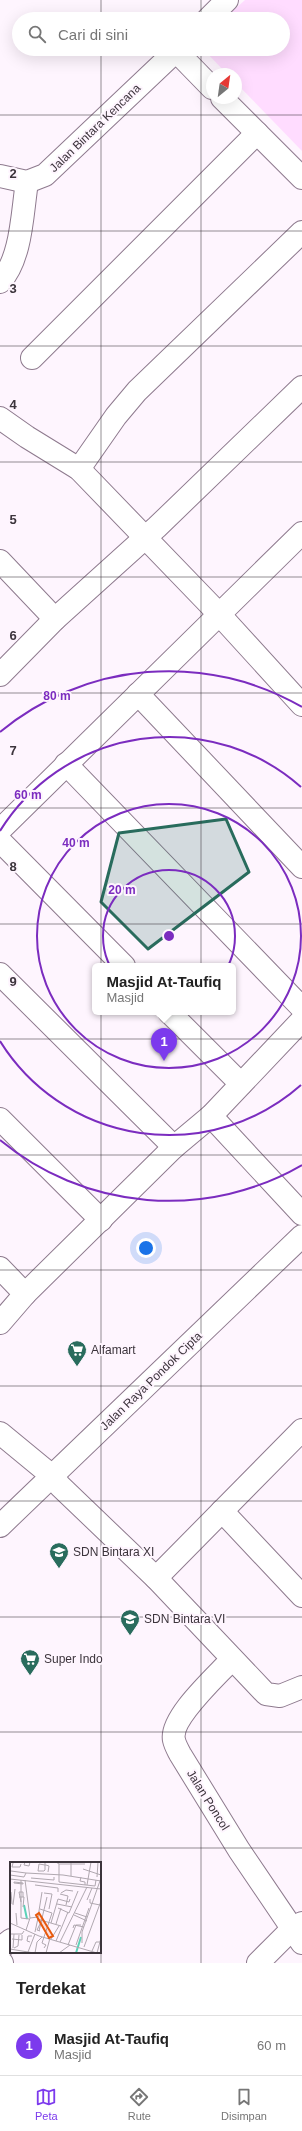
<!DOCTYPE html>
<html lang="id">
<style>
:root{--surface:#fff;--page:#f6f6f6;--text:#222;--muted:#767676;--line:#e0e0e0;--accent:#7c3aed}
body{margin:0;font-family:Helvetica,sans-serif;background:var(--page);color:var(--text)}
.compass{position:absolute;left:206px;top:68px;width:36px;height:36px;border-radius:50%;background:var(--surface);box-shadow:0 4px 16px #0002;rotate:29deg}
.you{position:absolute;left:146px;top:1248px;width:14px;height:14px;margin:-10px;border:3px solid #fff;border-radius:50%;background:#1a73e8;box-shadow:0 0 0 6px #1a73e833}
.badge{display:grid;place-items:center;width:26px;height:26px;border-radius:50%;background:var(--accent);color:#fff;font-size:13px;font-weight:700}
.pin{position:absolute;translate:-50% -33px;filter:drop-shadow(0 1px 2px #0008)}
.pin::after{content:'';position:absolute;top:21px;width:14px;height:12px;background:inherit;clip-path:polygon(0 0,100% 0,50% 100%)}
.popup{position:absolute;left:92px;top:963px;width:144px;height:52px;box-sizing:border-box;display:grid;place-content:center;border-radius:6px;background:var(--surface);filter:drop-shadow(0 1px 3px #0005);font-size:13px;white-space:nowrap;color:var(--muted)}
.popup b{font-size:15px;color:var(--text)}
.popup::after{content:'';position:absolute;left:50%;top:100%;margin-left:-8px;border:8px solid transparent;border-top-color:var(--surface)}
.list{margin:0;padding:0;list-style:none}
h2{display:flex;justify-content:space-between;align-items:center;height:52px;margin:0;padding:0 16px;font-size:17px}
h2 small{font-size:13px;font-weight:400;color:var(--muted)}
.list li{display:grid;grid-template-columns:26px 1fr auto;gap:12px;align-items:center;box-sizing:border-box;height:60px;padding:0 16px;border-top:1px solid var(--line)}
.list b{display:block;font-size:15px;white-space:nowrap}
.list p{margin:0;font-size:13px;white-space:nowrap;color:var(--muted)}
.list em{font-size:13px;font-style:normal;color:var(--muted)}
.icon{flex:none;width:22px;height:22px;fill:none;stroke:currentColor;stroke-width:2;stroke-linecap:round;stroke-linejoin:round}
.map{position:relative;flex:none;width:302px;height:1963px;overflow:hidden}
.search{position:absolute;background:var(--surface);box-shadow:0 4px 16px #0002;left:12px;right:12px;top:12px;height:44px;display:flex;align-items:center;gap:10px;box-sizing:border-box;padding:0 14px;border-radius:22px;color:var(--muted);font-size:15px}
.sheet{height:112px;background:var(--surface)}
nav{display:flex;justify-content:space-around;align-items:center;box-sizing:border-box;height:56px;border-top:1px solid var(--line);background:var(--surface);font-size:11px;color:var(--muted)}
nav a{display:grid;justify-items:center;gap:2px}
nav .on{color:var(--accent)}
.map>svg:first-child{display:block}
.green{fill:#ffdcff}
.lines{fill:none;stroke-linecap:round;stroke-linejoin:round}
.street-casing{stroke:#8e7a8e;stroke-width:24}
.primary-casing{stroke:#8e7a8e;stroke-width:24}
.street{stroke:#fff;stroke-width:22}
.primary{stroke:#fff;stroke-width:22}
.marked{fill:#296c5d;fill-opacity:0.2;stroke:#296c5d;stroke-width:3;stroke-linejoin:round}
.grid{fill:none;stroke:#3c343c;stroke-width:1;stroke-opacity:0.55}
.ring{fill:none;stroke:#7b2cbf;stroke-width:2}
.labels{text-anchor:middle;stroke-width:4;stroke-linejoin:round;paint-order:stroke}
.street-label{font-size:12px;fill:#3c343c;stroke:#fef5fe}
.poi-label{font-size:12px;fill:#3c343c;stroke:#fef5fe;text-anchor:start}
.inset-river{fill:none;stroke:#5cd2b8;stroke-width:2}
.inset-road{fill:none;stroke:#b0a8b0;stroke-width:1}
.view{fill:#e8590c;fill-opacity:0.15;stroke:#e8590c;stroke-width:2}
.inset-edge{fill:none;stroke:#3c343c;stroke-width:2}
.grid-label{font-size:13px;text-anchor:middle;font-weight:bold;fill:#3c343c;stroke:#fef5fe;stroke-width:4;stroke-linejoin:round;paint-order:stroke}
.centre{fill:#7b2cbf;stroke:#fef5fe;stroke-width:2}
.ring-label{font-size:12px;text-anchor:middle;font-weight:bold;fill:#7b2cbf;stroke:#fef5fe;stroke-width:4;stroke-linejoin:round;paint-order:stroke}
</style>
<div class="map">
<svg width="302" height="1963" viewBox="0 0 302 1963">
<rect width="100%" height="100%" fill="#fef5fe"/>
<polygon class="green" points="245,0 302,0 302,151 236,83 236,74 227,74 203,49 283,49 283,19 224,19"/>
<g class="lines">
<g class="street-casing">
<g id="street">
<polyline points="208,19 227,0"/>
<polyline points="176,51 212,88"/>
<polyline points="222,98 302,178"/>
<polyline points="0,176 27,182 45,175 178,49"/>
<path d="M0,282C22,258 22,213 27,182"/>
<polyline points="32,358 257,133"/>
<polyline points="0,418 27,437 79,469 219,614 302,705"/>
<polyline points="79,469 116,416 137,391 302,232"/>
<polyline points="0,561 55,619"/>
<polyline points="0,675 55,619 157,527 302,387"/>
<polyline points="138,694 302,867"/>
<polyline points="66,764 302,1008"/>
<polyline points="0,830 302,533"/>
<polyline points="0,841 124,966"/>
<polyline points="0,974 174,1147"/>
<polyline points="169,1012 241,1084"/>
<polyline points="211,1116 302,1214"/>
<polyline points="0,1119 101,1220"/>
<polyline points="0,1268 25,1294"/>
<polyline points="0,1323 25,1294 174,1147 211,1116 302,1020"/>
<polyline points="0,1433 51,1475 60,1486 156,1578 302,1430"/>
<polyline points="222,1511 302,1596"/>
<polyline points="0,1526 302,1236"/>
<polyline points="156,1578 266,1694 280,1696 302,1687"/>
<path d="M232,1659C218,1675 169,1718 174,1740C175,1745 178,1750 180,1754L239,1850L302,1943"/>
<polyline points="0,1948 11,1940"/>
<polyline points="258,1963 292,1929 302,1923"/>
</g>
</g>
<g class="primary-casing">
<polyline id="primary" points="0,1962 2,1963"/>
</g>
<use href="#street" class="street"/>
<use href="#primary" class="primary"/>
</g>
<path class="marked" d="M226,819L249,872L148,949L101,902L119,833Z"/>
<path class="grid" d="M101,0V19M201,0V19M101,49V1963M201,49V1963M0,115H302M0,231H302M0,346H302M0,462H302M0,577H302M0,693H302M0,808H302M0,924H302M0,1039H302M0,1155H302M0,1270H302M0,1386H302M0,1501H302M0,1617H302M0,1732H302M0,1848H302"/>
<g class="ring">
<circle cx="169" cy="936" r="66"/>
<circle cx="169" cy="936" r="132"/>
<path d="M301 1085A199 199 0 0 1 0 1041M0 831A199 199 0 0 1 301 787"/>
<path d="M302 1165A265 265 0 0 1 0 1140M0 732A265 265 0 0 1 302 707"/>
</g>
<defs>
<g id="supermarket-pin" transform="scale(1)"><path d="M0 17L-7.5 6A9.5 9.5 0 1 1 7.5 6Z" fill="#296c5d" stroke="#fef5fe"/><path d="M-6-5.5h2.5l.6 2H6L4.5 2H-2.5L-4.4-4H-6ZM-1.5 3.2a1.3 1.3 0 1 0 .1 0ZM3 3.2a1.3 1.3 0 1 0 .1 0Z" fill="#fff"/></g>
<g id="school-pin" transform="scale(1)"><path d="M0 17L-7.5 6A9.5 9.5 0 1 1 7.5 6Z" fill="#296c5d" stroke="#fef5fe"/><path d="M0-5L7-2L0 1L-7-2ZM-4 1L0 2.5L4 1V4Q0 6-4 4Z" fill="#fff"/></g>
</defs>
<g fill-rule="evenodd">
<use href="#supermarket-pin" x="77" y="1350"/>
<use href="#school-pin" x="59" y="1552"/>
<use href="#school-pin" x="130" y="1619"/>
<use href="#supermarket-pin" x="30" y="1659"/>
</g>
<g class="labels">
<g class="street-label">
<text transform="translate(95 128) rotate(-44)" y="4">Jalan Bintara Kencana</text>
<text transform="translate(151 1381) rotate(-44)" y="4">Jalan Raya Pondok Cipta</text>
<text transform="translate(208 1800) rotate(58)" y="4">Jalan Poncol</text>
</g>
<g class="poi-label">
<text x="91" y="1354">Alfamart</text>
<text x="73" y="1556">SDN Bintara XI</text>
<text x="144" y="1623">SDN Bintara VI</text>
<text x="44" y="1663">Super Indo</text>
</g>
</g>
<g transform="translate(10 1862)">
<rect width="91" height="91" fill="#fef5fe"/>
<path class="inset-river" d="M14,43L17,57M66,91L71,75"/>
<path class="inset-road" d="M15,0L14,3L19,4L20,0M35,0V8L34,9H28L29,2L35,3H36L39,4L38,10M46,0L49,2V20L85,24L86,18M3,1L2,5H10L11,2M49,2H75M73,7L91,13M1,9L16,11M0,13L14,15L16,11L53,13L91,19M0,14V31M61,14V1M71,15L70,19L75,20V23M87,15L88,0M21,16L44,18V15M0,17L91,27M11,18V56L19,57M15,18L20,56L16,68M4,20L13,21V22L4,21ZM25,23L48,26V30M77,23L81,0M1,30L2,42M34,31L42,32L39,47M51,31L56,28L63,29M50,32L58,34L56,43M9,35H14L13,45M80,37V41L90,43M77,38L82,26M11,40L9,30H13V35M47,42L62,45M3,43L5,27M48,46L59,51M30,47L42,51M6,51L7,63M59,51L68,29M65,51L77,55M64,53L77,59M20,56L28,55L32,30M27,57L51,64M0,61L29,74L87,91M41,61L48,37L59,40L60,37M46,62L51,46M63,66L64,63L74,65M29,69L37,35M30,69L27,68L31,60M25,70L28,56M0,72H12L14,69M2,77L12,78V73M41,77L49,64M46,79L58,50M20,80L17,79L18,74H22M50,80L77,25M72,81V70L91,16M58,83L66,63H71M66,83L79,46M74,85L91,39M3,86L4,72M4,86L8,84L9,73M34,86L36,83L32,81L42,51M0,87L24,91M82,89L86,80H90M18,90L25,72M25,91L27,80L32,75M36,91L40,76M49,91L60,83M87,91L91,76"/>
<path class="view" d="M29,51L43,74L39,76L26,53Z"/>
<rect width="91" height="91" class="inset-edge"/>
</g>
<g class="grid-label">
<text x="13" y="178">2</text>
<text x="13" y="293">3</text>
<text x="13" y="409">4</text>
<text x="13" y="524">5</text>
<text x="13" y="640">6</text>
<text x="13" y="755">7</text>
<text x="13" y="871">8</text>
<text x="13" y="986">9</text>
</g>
<circle cx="169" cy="936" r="6" class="centre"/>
<g class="ring-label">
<text x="57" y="700">80 m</text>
<text x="28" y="799">60 m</text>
<text x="76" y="847">40 m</text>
<text x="122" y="894">20 m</text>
</g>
</svg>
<svg class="compass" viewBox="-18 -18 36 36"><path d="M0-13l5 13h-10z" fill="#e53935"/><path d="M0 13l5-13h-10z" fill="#767676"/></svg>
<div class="you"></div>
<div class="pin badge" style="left:164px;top:1061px">1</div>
<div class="popup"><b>Masjid At-Taufiq</b>Masjid</div>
<div class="search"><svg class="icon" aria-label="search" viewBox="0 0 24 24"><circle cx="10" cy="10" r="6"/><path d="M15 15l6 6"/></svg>Cari di sini</div>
</div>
<section class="sheet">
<h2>Terdekat<small></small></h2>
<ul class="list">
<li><span class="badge">1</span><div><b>Masjid At-Taufiq</b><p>Masjid</p></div><em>60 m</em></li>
</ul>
</section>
<nav>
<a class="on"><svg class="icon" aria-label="map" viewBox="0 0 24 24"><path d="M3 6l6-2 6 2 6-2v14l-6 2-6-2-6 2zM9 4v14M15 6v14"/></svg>Peta</a>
<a><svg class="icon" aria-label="directions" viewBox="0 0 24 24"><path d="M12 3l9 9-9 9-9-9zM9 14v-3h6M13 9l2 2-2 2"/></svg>Rute</a>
<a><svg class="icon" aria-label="saved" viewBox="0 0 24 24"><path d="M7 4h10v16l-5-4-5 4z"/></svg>Disimpan</a>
</nav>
